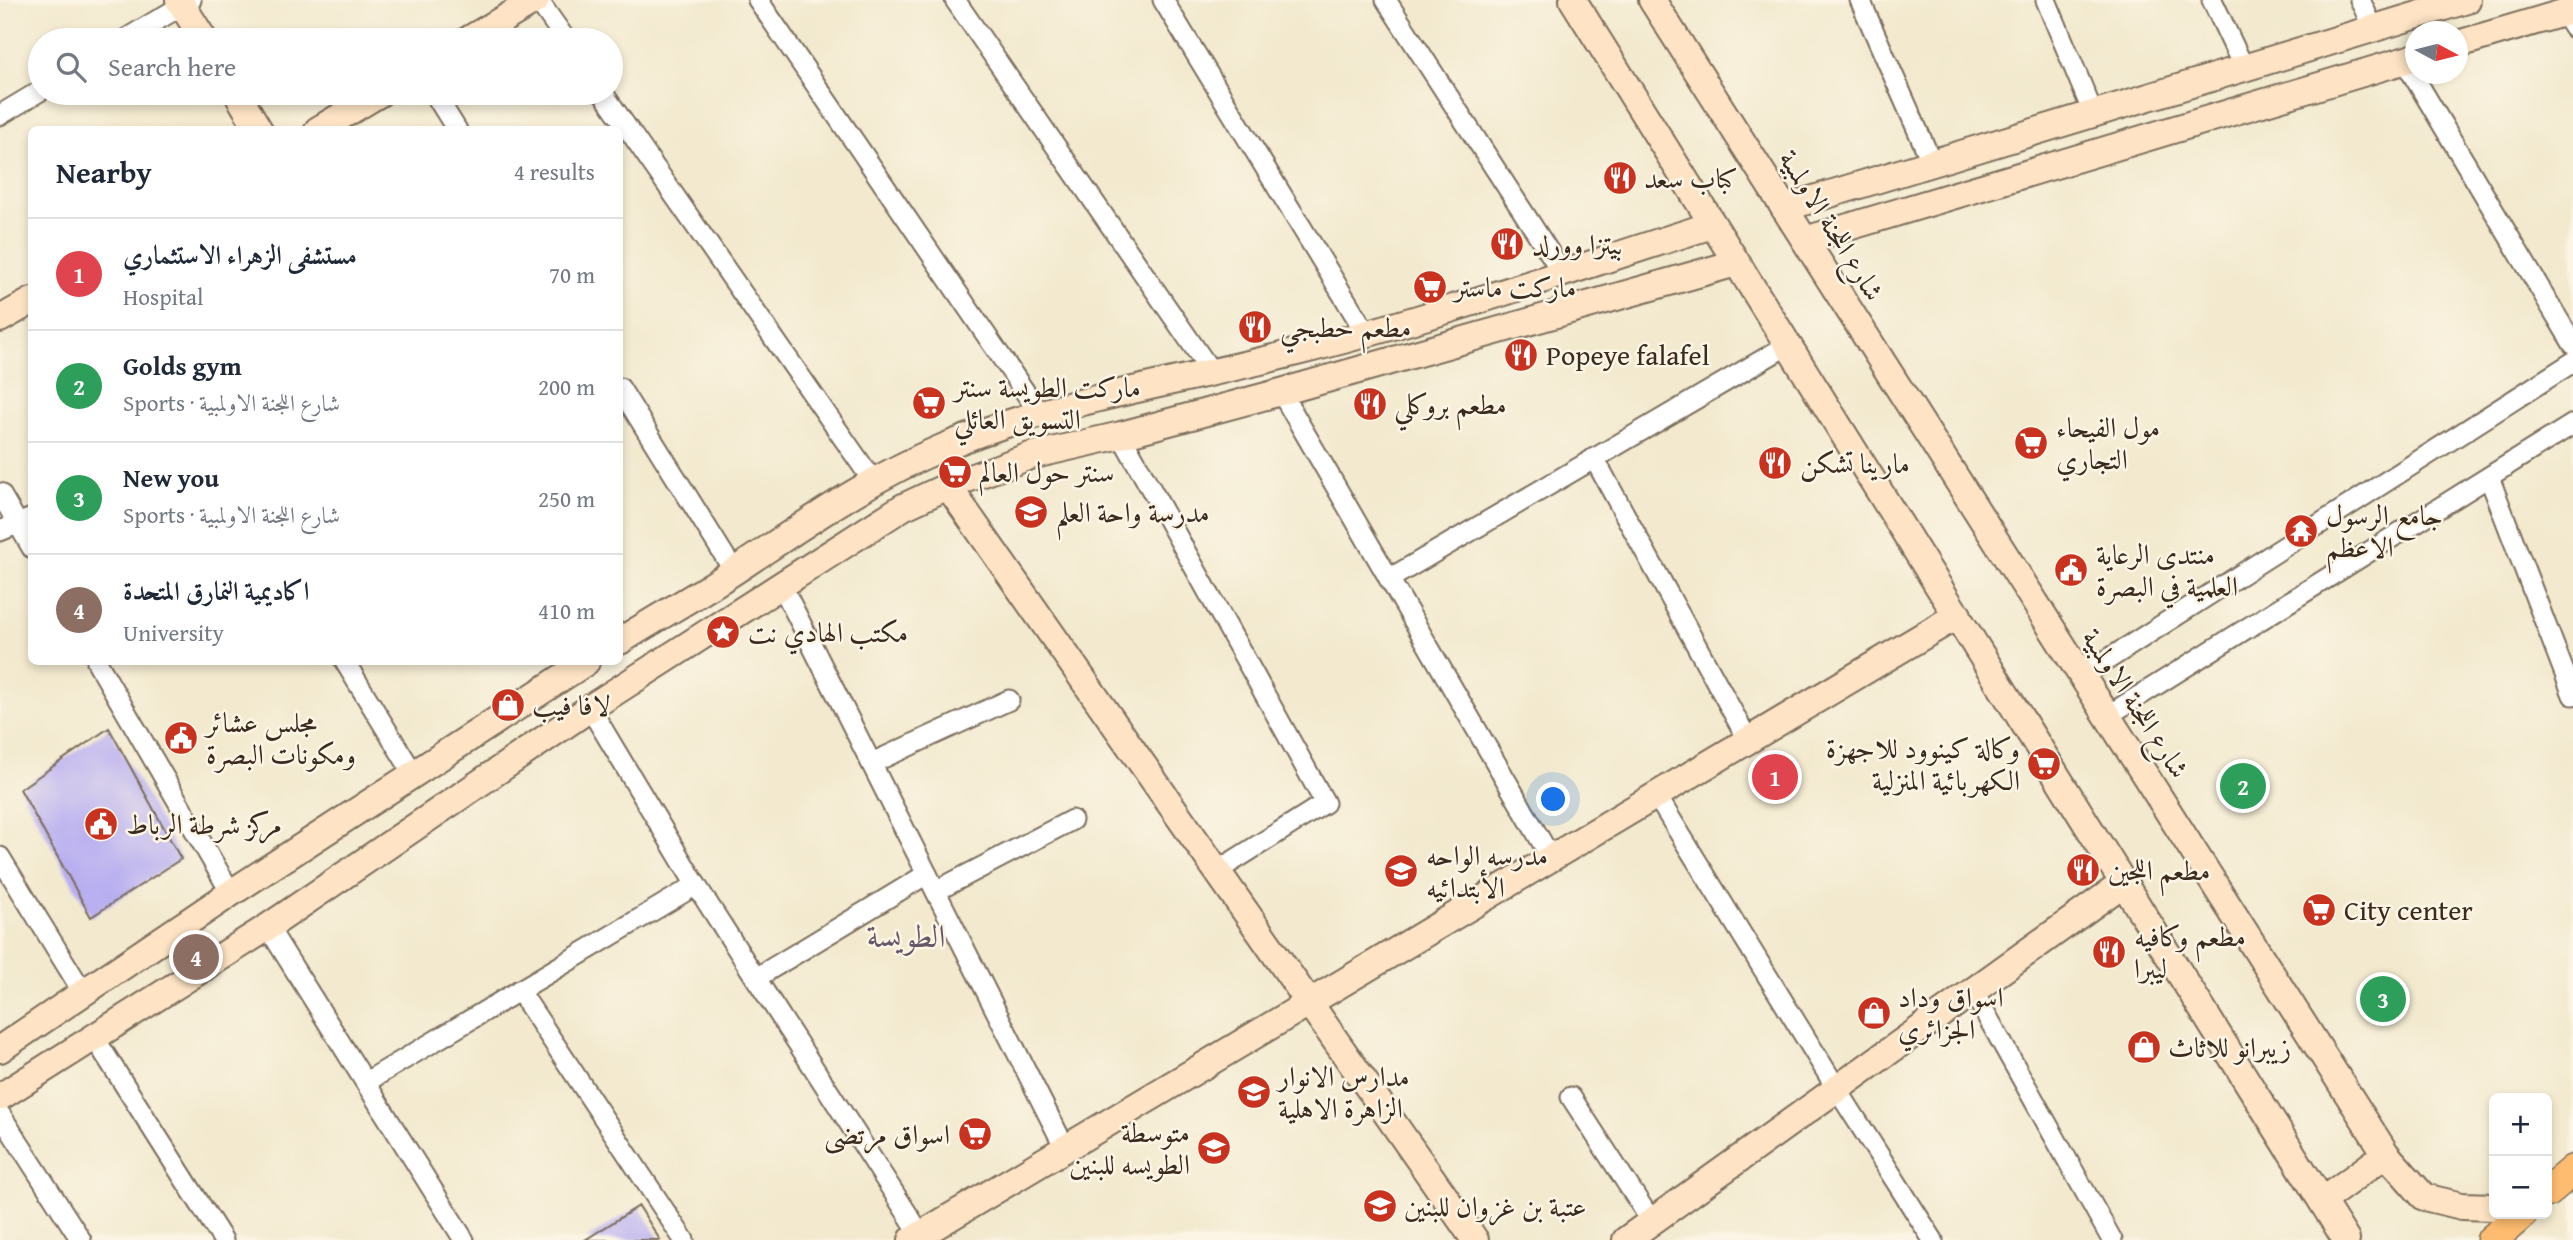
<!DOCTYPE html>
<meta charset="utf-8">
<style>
:root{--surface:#fff;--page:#f6f6f7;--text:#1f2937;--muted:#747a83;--line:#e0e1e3;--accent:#c8321e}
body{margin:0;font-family:"Gentium Book Plus",Amiri,serif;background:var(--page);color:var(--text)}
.controls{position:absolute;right:21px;bottom:21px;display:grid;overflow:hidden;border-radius:10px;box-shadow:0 4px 10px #0003}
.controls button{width:63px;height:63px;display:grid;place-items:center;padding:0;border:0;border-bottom:2px solid var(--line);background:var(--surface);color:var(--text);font:35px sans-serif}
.compass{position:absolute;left:2405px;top:21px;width:63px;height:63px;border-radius:50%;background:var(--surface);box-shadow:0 4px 10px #0003;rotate:97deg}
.you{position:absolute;left:1554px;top:800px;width:24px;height:24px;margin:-18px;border:5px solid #fff;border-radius:50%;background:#1a73e8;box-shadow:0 0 0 10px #1a73e833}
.badge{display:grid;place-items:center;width:46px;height:46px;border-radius:50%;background:var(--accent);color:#fff;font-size:23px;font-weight:700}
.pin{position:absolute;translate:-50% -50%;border:4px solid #fff;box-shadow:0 2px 7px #0006}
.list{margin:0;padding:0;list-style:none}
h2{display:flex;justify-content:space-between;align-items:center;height:91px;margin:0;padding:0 28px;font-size:30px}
h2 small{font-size:23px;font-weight:400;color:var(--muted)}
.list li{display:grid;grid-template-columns:46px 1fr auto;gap:21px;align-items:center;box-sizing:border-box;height:112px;padding:0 28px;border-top:2px solid var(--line)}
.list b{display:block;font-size:26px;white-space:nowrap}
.list p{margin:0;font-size:23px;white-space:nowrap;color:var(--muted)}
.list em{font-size:23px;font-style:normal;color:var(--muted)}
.icon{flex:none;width:38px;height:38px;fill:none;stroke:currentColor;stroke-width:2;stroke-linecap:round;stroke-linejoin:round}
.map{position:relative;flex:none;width:2573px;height:1240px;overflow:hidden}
.search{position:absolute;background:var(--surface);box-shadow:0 4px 10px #0003;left:28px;top:28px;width:595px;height:77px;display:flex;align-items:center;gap:18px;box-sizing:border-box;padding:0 24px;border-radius:38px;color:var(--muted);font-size:26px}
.panel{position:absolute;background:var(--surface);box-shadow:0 4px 10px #0003;left:28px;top:126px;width:595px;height:539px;border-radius:10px}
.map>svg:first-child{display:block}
.building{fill:#b7aef1}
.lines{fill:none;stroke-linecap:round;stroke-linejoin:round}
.street-casing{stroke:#7b6d5c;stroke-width:23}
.secondary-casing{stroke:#7b6d5c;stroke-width:30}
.primary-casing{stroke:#7b6d5c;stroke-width:33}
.street{stroke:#fff;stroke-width:19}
.secondary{stroke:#fee4c5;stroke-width:26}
.primary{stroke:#fdbc6f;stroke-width:30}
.labels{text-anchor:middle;stroke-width:5;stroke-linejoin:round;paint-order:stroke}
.poi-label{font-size:28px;fill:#3b2a1e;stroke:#fcf5e5;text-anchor:start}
.street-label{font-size:28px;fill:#3b2a1e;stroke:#fcf5e5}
.quarter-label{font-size:32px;fill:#665868;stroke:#fcf5e5}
</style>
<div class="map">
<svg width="2573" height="1240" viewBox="0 0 2573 1240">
<rect width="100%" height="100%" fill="#fcf5e5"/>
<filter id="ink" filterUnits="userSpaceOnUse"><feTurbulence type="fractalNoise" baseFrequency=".0143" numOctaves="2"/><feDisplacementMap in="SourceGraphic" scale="14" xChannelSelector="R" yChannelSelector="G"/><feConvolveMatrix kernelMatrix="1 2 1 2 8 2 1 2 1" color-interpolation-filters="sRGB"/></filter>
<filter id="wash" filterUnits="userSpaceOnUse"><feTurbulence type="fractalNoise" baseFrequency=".00686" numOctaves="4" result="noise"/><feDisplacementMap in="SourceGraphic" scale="28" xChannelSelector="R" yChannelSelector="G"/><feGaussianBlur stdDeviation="1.57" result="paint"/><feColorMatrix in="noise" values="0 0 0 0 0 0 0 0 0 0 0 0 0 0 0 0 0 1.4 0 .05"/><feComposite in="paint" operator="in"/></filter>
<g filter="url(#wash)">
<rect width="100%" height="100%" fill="#f2e9ce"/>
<g id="blocks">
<g class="building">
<polygon points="109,728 181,859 91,917 20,789"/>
<polygon points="639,1206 660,1240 585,1240"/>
</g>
</g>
</g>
<g filter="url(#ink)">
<use href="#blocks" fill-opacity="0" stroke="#7b6d5c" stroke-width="2"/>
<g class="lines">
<g class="street-casing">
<g id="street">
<polyline points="538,0 566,40"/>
<polyline points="758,0 1040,414"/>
<polyline points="955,0 1212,373"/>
<polyline points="1163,0 1366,333"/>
<polyline points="1386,0 1562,272"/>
<polyline points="1860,0 1932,163"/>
<polyline points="2046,0 2093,113"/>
<polyline points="2212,0 2244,68"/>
<polyline points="2360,0 2373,28"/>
<polyline points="2563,12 2573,28"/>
<polyline points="124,40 191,0"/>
<polyline points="2404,60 2573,344"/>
<polyline points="434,93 457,130"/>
<polyline points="603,93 873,481"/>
<polyline points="0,115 40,91"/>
<polyline points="620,388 734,571"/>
<polyline points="1281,392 1551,858"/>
<polyline points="1121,435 1325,803 1217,871"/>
<polyline points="1594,458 1748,740"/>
<polyline points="2489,477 2573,695"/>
<polyline points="0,493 32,548"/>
<polyline points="0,531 32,518"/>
<polyline points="1389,579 1786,346"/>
<polyline points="781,584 1065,1148"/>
<polyline points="97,662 231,893"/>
<polyline points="345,662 413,773"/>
<polyline points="2082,676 2573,362"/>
<polyline points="590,708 696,885 921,1235"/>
<polyline points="2107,716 2573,424"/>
<polyline points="872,763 1009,700"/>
<polyline points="1656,795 1837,1089 1933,1240"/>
<polyline points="0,857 84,994"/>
<polyline points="936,891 1072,820"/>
<polyline points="268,927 464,1240"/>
<polyline points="756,978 927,874"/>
<polyline points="519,990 684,1240"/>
<polyline points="1973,991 2112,1240"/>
<polyline points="94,1037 223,1240"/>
<polyline points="366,1082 696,885"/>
<polyline points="1571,1097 1652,1222"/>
<polyline points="0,1114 81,1240"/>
</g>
</g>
<g class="secondary-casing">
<g id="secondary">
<polyline points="179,0 204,40"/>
<path d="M1573,0C1830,414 2089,826 2346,1240"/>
<polyline points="1652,0 2386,1154 2424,1197 2462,1206 2494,1207"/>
<polyline points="468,40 536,0"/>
<polyline points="2458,44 2573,10"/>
<polyline points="237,93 259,130"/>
<polyline points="318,130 380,93"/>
<polyline points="1784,208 2467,0"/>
<polyline points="1805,240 2416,57"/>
<polyline points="0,319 32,301"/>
<polyline points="948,486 1475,1240"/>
<path d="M620,641C658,617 698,595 736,570C804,525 869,478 944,447C1056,400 1177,383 1293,353C1435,318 1573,269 1712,225"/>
<polyline points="0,1049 231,893 586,662"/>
<polyline points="0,1097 268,927 590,708 903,507 948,486 1030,456 1121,435 1281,392 1736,263"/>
<polyline points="2322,1201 2386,1154"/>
<polyline points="912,1240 1958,615"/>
<polyline points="1626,1240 2125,882"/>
</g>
</g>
<g class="primary-casing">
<g id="primary">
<polyline points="2547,1192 2573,1170"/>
<polyline points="2492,1240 2522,1214"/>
</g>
</g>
<use href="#street" class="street"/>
<use href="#secondary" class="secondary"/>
<use href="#primary" class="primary"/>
</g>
</g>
<defs>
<g id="restaurant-disc" transform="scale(1.75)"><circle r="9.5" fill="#c8321e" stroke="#fcf5e5"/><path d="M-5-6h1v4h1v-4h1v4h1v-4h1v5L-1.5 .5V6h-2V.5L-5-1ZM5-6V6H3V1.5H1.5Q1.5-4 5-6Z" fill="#fff"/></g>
<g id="supermarket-disc" transform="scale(1.75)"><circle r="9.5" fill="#c8321e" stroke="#fcf5e5"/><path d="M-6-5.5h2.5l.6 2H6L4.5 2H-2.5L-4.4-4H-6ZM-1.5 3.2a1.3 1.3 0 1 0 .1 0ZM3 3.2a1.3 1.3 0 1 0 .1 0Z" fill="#fff"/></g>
<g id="school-disc" transform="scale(1.75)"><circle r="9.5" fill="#c8321e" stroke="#fcf5e5"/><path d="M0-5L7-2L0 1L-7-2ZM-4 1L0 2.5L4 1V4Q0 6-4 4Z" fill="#fff"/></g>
<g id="temple-disc" transform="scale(1.75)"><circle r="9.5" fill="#c8321e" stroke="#fcf5e5"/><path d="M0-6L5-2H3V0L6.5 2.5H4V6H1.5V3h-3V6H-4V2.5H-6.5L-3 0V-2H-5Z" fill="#fff"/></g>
<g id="civic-disc" transform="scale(1.75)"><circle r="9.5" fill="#c8321e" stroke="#fcf5e5"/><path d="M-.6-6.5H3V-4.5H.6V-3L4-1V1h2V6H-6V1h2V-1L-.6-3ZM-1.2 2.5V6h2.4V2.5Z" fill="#fff"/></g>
<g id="sight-disc" transform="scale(1.75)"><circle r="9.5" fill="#c8321e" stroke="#fcf5e5"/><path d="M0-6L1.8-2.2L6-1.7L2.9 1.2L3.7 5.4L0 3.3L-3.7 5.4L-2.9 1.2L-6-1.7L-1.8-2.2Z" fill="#fff"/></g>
<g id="shop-disc" transform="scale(1.75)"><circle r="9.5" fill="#c8321e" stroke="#fcf5e5"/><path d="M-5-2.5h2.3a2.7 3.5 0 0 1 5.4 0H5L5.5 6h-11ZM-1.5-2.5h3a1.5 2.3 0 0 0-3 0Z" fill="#fff"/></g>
</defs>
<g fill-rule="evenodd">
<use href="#restaurant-disc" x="1620" y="178"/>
<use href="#restaurant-disc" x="1507" y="244"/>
<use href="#supermarket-disc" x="1430" y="287"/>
<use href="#restaurant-disc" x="1255" y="327"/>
<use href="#restaurant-disc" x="1521" y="355"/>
<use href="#supermarket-disc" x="929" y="403"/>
<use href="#restaurant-disc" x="1370" y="404"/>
<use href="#supermarket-disc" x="2031" y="443"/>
<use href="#restaurant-disc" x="1775" y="463"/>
<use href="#supermarket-disc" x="955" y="472"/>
<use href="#school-disc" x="1031" y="512"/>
<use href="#temple-disc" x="2301" y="531"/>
<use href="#civic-disc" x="2071" y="570"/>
<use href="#sight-disc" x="723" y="632"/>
<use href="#shop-disc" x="508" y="705"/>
<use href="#civic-disc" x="181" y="738"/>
<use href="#supermarket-disc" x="2044" y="764"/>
<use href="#civic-disc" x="101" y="824"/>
<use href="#restaurant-disc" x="2083" y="870"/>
<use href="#school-disc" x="1401" y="871"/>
<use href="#supermarket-disc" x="2319" y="910"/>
<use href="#restaurant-disc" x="2109" y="952"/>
<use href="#shop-disc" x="1874" y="1013"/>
<use href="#shop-disc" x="2144" y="1047"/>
<use href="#school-disc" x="1254" y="1092"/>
<use href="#supermarket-disc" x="975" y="1134"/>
<use href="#school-disc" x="1214" y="1148"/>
<use href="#school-disc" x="1380" y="1206"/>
</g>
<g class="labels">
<g class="poi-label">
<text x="1644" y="188">كباب سعد</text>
<text x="1532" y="254">بيتزا وورلد</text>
<text x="1454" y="297">ماركت ماستر</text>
<text x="1280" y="337">مطعم حطبجي</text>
<text x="1546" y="365">Popeye falafel</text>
<text x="954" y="397">ماركت الطويسة سنتر<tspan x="954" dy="32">التسويق العائلي</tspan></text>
<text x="1394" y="414">مطعم بروكلي</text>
<text x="2056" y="437">مول الفيحاء<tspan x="2056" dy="32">التجاري</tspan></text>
<text x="1800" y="473">مارينا تشكن</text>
<text x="979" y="482">سنتر حول العالم</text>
<text x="1056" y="522">مدرسة واحة العلم</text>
<text x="2326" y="525">جامع الرسول<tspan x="2326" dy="32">الاعظم</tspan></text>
<text x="2096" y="564">منتدى الرعاية<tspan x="2096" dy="32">العلمية في البصرة</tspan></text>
<text x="748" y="642">مكتب الهادي نت</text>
<text x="532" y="715">لافا فيب</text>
<text x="206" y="732">مجلس عشائر<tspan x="206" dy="32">ومكونات البصرة</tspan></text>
<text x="2020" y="758" text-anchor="end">وكالة كينوود للاجهزة<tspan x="2020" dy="32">الكهربائية المنزلية</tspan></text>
<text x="126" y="834">مركز شرطة الرباط</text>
<text x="1426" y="865">مدرسه الواحه<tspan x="1426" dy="32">الأبتدائيه</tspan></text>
<text x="2108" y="880">مطعم اللجين</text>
<text x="2344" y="920">City center</text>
<text x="2134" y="946">مطعم وكافيه<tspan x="2134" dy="32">ليبرا</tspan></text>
<text x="1898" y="1007">اسواق وداد<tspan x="1898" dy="32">الجزائري</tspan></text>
<text x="2168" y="1057">زيبرانو للاثاث</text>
<text x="1278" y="1086">مدارس الانوار<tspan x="1278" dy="32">الزاهرة الاهلية</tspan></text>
<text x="1190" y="1142" text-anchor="end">متوسطة<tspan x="1190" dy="32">الطويسه للبنين</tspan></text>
<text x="950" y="1144" text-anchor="end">اسواق مرتضى</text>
<text x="1404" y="1216">عتبة بن غزوان للبنين</text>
</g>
<g class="street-label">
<text transform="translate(1832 225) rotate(58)" y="10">شارع اللجنة الاولمبية</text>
<text transform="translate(2136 703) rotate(57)" y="10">شارع اللجنة الاولمبية</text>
</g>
<g class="quarter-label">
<text x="906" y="947">الطويسة</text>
</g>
</g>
</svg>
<div class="controls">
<button>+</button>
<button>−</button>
</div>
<svg class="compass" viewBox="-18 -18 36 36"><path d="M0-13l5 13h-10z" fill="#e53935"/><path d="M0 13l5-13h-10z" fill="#747a83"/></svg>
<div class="you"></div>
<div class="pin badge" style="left:1775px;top:777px;background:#e0444e">1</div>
<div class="pin badge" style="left:2243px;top:786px;background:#2e9e5b">2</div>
<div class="pin badge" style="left:2383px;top:999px;background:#2e9e5b">3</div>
<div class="pin badge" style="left:196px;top:957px;background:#8d6e63">4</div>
<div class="search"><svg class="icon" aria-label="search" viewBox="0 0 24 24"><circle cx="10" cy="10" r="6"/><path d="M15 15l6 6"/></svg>Search here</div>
<section class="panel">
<h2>Nearby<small>4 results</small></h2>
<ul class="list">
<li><span class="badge" style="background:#e0444e">1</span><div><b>مستشفى الزهراء الاستثماري</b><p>Hospital</p></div><em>70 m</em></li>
<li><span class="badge" style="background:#2e9e5b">2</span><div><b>Golds gym</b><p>Sports · شارع اللجنة الاولمبية</p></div><em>200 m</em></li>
<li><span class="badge" style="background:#2e9e5b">3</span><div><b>New you</b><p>Sports · شارع اللجنة الاولمبية</p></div><em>250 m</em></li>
<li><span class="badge" style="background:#8d6e63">4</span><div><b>اكاديمية النمارق المتحدة</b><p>University</p></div><em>410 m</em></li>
</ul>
</section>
</div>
